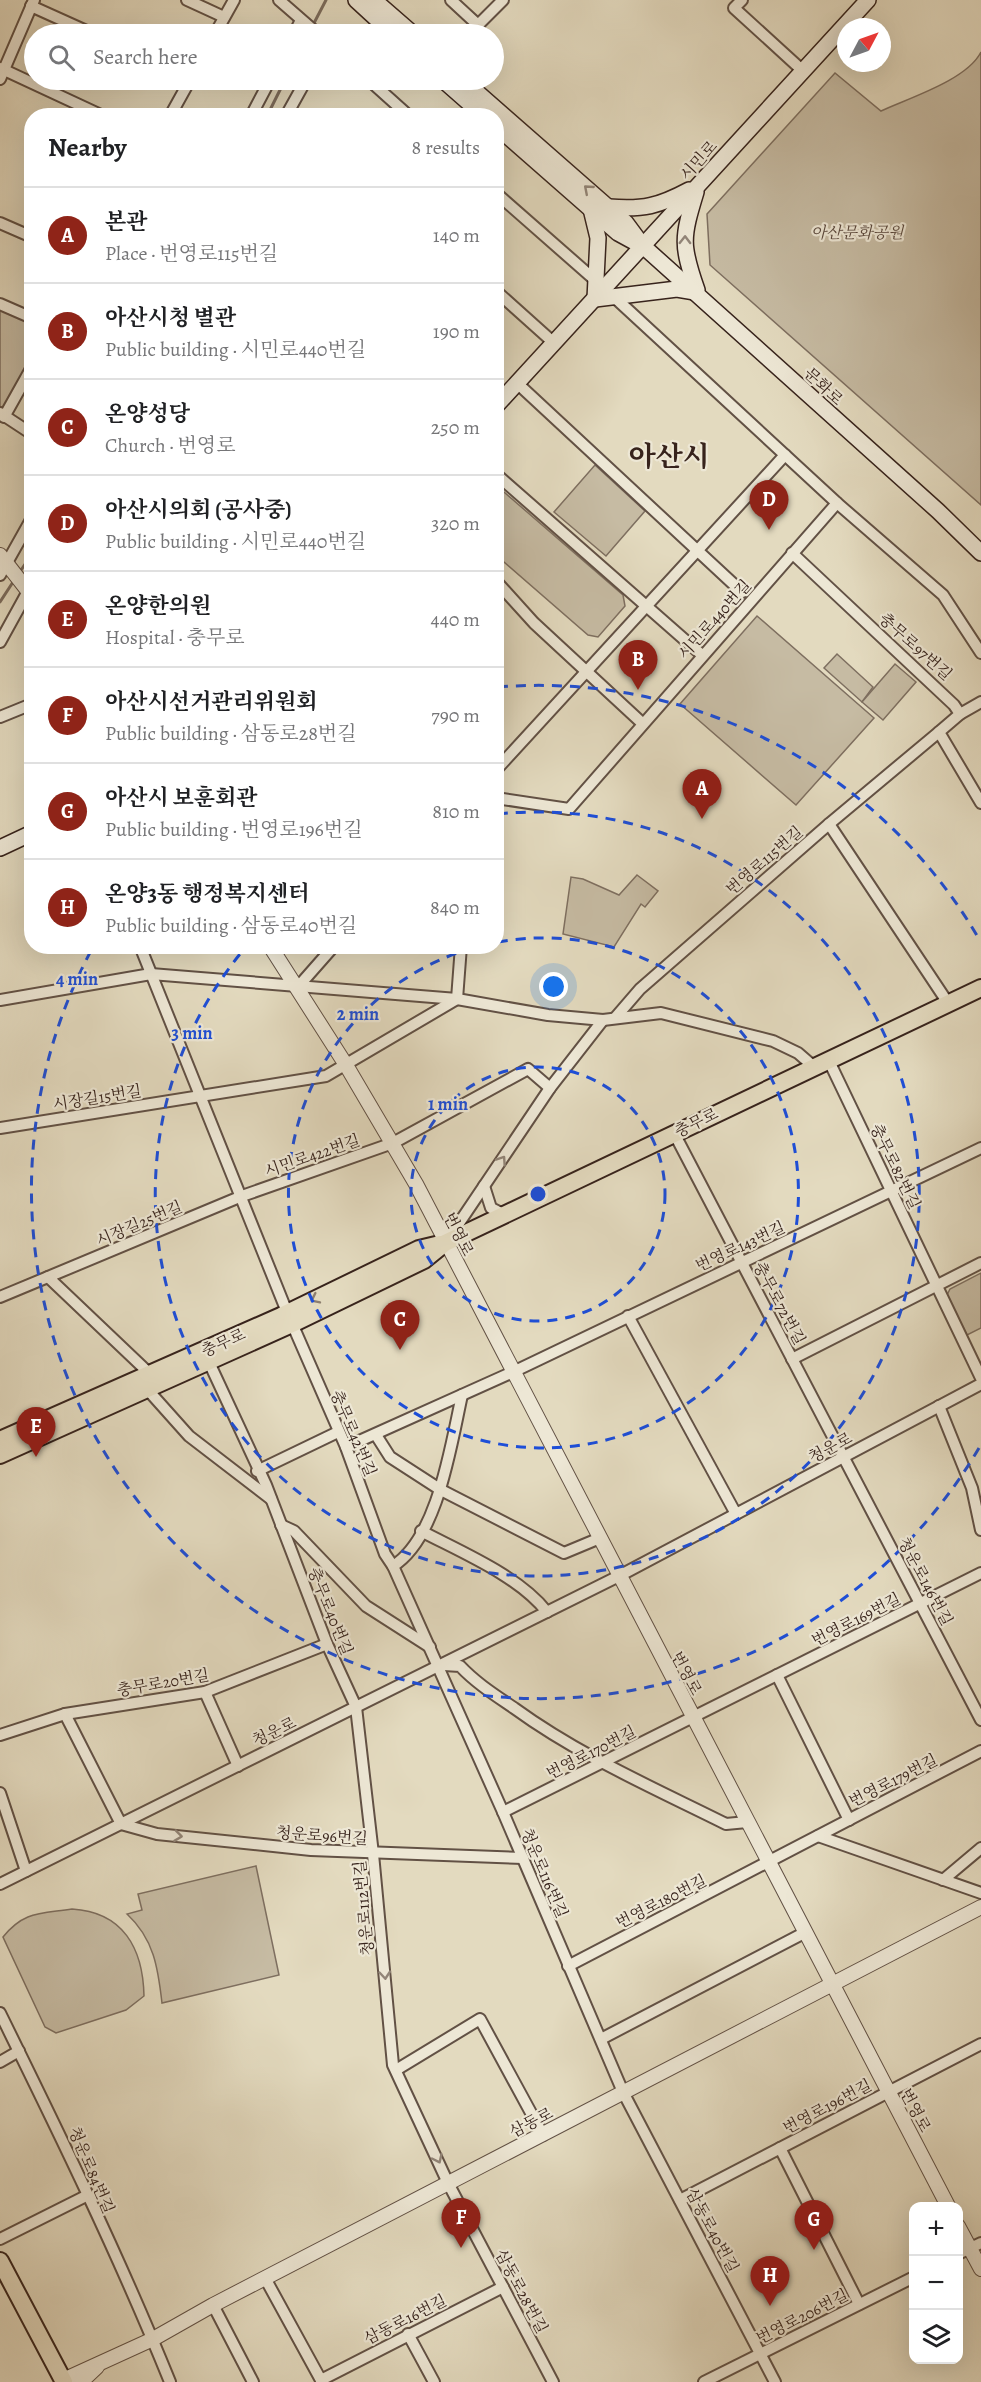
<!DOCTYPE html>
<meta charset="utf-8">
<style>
:root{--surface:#fff;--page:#f2f2f2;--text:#202124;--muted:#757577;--line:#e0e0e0;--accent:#8f2418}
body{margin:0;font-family:Alegreya,"Noto Serif KR",serif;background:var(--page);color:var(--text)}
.controls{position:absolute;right:18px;bottom:18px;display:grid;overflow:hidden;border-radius:12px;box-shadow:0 6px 24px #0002}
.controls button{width:54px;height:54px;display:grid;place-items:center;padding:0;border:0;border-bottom:2px solid var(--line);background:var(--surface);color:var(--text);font:30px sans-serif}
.compass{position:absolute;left:837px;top:18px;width:54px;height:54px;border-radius:50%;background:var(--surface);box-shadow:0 6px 24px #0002;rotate:49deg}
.you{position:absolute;left:554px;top:987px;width:21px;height:21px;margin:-15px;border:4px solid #fff;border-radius:50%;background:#1a73e8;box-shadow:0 0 0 9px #1a73e833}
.badge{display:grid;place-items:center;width:39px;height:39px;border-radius:50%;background:var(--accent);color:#fff;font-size:20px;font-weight:700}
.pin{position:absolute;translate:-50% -50px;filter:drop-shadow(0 2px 3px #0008)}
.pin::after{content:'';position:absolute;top:32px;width:21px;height:18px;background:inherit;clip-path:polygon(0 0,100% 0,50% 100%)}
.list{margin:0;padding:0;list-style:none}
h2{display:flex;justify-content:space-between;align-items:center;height:78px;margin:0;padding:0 24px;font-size:26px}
h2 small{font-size:20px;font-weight:400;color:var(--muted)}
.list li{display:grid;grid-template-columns:39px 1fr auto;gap:18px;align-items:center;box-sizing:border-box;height:96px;padding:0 24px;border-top:2px solid var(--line)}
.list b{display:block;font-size:22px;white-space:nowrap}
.list p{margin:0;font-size:20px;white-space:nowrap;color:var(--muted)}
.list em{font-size:20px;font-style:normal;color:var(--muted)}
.icon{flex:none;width:33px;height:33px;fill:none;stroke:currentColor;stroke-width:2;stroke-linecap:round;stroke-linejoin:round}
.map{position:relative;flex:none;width:981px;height:2382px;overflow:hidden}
.search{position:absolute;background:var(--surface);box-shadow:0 6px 24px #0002;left:24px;top:24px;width:480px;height:66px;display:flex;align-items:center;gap:15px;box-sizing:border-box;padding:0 21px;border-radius:33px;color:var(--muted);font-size:22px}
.panel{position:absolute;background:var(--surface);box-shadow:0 6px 24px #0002;left:24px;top:108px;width:480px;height:846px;border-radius:24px}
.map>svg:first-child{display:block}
.green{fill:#c6bba3;stroke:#7e6f60;stroke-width:1.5}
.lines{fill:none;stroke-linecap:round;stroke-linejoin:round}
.stream{stroke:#7b6c5d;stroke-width:3}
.minor-casing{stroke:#625145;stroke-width:14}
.tertiary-casing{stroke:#625145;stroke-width:16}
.secondary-casing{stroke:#37231c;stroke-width:18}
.primary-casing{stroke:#37231c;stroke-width:20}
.minor{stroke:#ede7d5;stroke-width:10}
.tertiary{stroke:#ede7d5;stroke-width:14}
.secondary{stroke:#ede7d5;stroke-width:15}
.primary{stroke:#e3dabf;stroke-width:16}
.oneway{stroke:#928578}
.oneway2{stroke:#8d7e6e}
.ring{fill:none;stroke:#1d4ed8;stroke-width:3;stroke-dasharray:10 8}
.labels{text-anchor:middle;stroke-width:4.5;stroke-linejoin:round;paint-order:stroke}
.street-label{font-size:16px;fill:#37231c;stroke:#ede7d5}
.park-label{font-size:16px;font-style:italic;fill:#5b493e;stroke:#ede7d5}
.town-label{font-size:28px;font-weight:bold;fill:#37231c;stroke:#ede7d5}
.centre{fill:#1d4ed8;stroke:#ede7d5;stroke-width:3}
.ring-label{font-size:18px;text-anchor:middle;font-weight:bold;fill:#1d4ed8;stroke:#ede7d5;stroke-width:4.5;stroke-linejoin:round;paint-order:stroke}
</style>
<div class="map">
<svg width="981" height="2382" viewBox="0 0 981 2382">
<rect width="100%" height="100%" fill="#e3dabf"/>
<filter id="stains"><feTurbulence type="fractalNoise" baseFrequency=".00333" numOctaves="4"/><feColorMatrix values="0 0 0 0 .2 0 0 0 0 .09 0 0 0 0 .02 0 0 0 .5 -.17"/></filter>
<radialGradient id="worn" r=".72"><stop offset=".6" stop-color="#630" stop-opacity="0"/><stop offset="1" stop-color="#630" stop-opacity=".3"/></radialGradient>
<g class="green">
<path d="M981,52V505L710,265L707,214L835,73L881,111C909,98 967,80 981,52Z"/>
<polygon points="0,309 32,322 31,356 6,407 0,407"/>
<polygon points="595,465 645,511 606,556 554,512"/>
<polygon points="497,486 623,595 625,606 598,637 588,635 497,556"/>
<polygon points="757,616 874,718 796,805 680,704"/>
<polygon points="837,654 873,687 862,702 824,668"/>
<polygon points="895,664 916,682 883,720 862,702"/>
<polygon points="637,875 658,891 645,907 641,904 614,947 563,934 571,877 583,879 619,895"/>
<polygon points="981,1273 981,1328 967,1335 947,1295 950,1289"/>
<path d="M256,1866L279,1975L162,2003C158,1968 154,1939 127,1914L142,1910L138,1894Z"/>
<path d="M72,1909C123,1912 143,1948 144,1996L126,2010L56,2033L45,2027L3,1937C24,1911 40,1914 72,1909Z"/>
</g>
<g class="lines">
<g class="stream">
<polyline points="313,25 326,0"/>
<polyline points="267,116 285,80"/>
<polyline points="19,573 32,554"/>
<polyline points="0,602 15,579"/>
</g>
<g class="minor-casing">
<g id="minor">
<polyline points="187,0 224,17"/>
<polyline points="279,0 318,34"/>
<polyline points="451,0 478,25"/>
<polyline points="742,0 734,8 803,71"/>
<polyline points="31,6 93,34"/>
<polyline points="215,34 234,0"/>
<polyline points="294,34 301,20"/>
<polyline points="469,34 503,0"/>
<polyline points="0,68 103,116"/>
<polyline points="0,79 34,0"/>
<polyline points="369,80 409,116"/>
<polyline points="170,116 190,80"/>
<polyline points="251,116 270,80"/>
<polyline points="286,116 306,80"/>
<polyline points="496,193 595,280"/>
<polyline points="0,223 32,237"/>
<polyline points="496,291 554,343"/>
<polyline points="613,296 837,503 943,595 981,653"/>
<polyline points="0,304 32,318"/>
<polyline points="517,383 742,592"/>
<polyline points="0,413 32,434"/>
<polyline points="4,417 32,367"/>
<polyline points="496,474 702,655"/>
<polyline points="792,553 954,705 960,714 939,732 981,803"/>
<polyline points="0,575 32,518"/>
<polyline points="496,581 534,623 642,723"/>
<polyline points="0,642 32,584"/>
<polyline points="960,714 981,702"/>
<polyline points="0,717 32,704"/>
<polyline points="496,770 785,455"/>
<polyline points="496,798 569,809 837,503"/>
<polyline points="829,824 948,1003"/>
<polyline points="140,946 287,1312 346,1447 385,1554 393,1566 503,1812 623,2092 775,2382"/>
<polyline points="297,988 334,946"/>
<polyline points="457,999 461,946"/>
<polyline points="0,1000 151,974 457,999 548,1015 603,1020 661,1013 773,1041 798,1053 813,1066"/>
<polyline points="615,1018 640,989 829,824 939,732"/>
<polyline points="828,1059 981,1378"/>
<polyline points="0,1128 326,1076 457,999"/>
<polyline points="674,1133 981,1720"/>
<polyline points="484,1186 491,1208 501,1213 507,1212"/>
<polyline points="447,1241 550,1088 603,1020"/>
<polyline points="0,1297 48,1277"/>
<polyline points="628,1316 736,1514"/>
<polyline points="207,1358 266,1485 327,1644 356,1707 373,1854 393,2065 448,2183 553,2382"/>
<polyline points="792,1359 981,1263"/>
<polyline points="150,1374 48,1277 242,1196 393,1143 528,1069 550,1088"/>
<polyline points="147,1389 189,1436 271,1499"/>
<polyline points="939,1406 972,1488 981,1530"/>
<polyline points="376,1435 390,1457 441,1490 564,1553 600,1538"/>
<polyline points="346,1447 513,1372 981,1148"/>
<polyline points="257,1471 338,1432"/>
<polyline points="281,1525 294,1531 366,1606 430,1647"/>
<path d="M421,1531C461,1552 519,1576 547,1612"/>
<path d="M393,1566C438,1538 451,1444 462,1395"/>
<path d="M444,1665L460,1666C476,1683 495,1695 514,1708C580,1756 654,1788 726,1824L747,1822"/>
<polyline points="777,1675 849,1820"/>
<polyline points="205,1692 238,1766"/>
<polyline points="65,1714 121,1824 157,1834 311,1850 523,1858"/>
<polyline points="0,1735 65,1714 205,1692 327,1644"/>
<polyline points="0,1793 26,1871"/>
<polyline points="503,1812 981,1573"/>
<polyline points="818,1836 981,1893"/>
<polyline points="943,1880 981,1848"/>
<polyline points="0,1884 619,1576 981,1384"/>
<polyline points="568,1966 981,1751"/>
<path d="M0,2013C60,2135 119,2256 170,2382"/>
<polyline points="601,2039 804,1933"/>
<polyline points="0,2062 19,2051"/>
<polyline points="396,2070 480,2019 543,2135"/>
<polyline points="780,2148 859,2304"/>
<polyline points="680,2200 981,2044"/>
<polyline points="0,2239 86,2196"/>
<polyline points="958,2254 981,2243"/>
<polyline points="265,2278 322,2382"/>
<polyline points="213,2305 253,2382"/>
<polyline points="408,2334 434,2382"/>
<polyline points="321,2380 503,2287"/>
<polyline points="704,2382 914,2277"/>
</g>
</g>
<g class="tertiary-casing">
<g id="tertiary">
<polyline points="0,555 32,596"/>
<polyline points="270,946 346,1065 416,1184 948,2206"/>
<polyline points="958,2226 981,2269"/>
<polyline points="63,2380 153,2339 213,2305 981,1907"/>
<polyline points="81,2382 97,2367"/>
</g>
</g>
<g class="secondary-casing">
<g id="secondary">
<polyline points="356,0 393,34"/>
<polyline points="374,0 413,34"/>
<polyline points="443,80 484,116"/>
<polyline points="463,80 626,223 643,246 938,511 981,553"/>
<polyline points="496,126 618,233 640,245"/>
<path d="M696,192C682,238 681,245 697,290"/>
<path d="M609,207C643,210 659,206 689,190"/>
<polyline points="591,209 598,238 595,299 677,289 695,292"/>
<polyline points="496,406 868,0"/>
<polyline points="0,848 32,833"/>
</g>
</g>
<g class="primary-casing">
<g id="primary">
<polyline points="0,1440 281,1316 419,1249 440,1244"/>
<polyline points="0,1455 292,1324 424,1260 445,1243 981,988"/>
<polyline points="0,2261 64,2382"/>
</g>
</g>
<use href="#minor" class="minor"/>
<use href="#tertiary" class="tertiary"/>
<use href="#secondary" class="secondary"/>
<use href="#primary" class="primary"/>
</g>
<defs><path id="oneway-chevron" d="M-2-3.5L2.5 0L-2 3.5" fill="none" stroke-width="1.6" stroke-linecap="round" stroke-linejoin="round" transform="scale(1.5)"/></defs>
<g class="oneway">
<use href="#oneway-chevron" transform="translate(588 189) rotate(-139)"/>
<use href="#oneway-chevron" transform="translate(685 240) rotate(-89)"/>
<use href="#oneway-chevron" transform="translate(502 1160) rotate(-56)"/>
<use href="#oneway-chevron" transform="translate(178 1836) rotate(7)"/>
<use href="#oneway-chevron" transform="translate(385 1975) rotate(85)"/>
<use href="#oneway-chevron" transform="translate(438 2159) rotate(65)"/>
</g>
<use class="oneway2" href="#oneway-chevron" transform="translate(315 1299) rotate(154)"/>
<g class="ring">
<circle cx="538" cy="1194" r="127"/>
<path d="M498 942A255 255 0 1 1 476 947"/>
<path d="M498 814A382 382 0 1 1 245 948"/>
<path d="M979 1448A509 509 0 0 1 93 947M498 687A509 509 0 0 1 979 939"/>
</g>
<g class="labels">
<g class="street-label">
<text transform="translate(698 160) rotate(-48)" y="6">시민로</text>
<text transform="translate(824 386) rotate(43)" y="6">문화로</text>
<text transform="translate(714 619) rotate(-48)" y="6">시민로440번길</text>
<text transform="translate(916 646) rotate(42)" y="6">충무로97번길</text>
<text transform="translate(764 860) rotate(-41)" y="6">번영로115번길</text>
<text transform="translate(97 1097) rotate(-9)" y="6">시장길15번길</text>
<text transform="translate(696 1122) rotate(-26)" y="6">충무로</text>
<text transform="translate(312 1155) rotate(-19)" y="6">시민로422번길</text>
<text transform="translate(896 1166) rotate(64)" y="6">충무로82번길</text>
<text transform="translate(139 1223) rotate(-23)" y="6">시장길25번길</text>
<text transform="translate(459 1234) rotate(63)" y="6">번영로</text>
<text transform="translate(740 1246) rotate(-25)" y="6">번영로143번길</text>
<text transform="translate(780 1303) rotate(62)" y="6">충무로72번길</text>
<text transform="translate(223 1342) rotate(-24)" y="6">충무로</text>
<text transform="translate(354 1433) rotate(67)" y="6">충무로42번길</text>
<text transform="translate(830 1447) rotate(-28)" y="6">청운로</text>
<text transform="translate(926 1581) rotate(62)" y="6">청운로146번길</text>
<text transform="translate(331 1611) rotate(68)" y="6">충무로40번길</text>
<text transform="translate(856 1619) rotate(-27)" y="6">번영로169번길</text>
<text transform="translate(687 1673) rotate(62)" y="6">번영로</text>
<text transform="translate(163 1682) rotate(-10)" y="6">충무로20번길</text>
<text transform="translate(274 1731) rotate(-26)" y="6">청운로</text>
<text transform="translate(591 1752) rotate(-27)" y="6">번영로170번길</text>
<text transform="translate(893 1780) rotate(-27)" y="6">번영로179번길</text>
<text transform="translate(322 1835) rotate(4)" y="6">청운로96번길</text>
<text transform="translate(545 1873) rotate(67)" y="6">청운로116번길</text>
<text transform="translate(661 1901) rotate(-27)" y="6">번영로180번길</text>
<text transform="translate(363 1908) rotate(-95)" y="6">청운로112번길</text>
<text transform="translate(827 2106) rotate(-28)" y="6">번영로196번길</text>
<text transform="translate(916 2110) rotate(62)" y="6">번영로</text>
<text transform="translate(531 2122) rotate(-27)" y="6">삼동로</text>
<text transform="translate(92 2170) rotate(67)" y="6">청운로84번길</text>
<text transform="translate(713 2230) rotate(62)" y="6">삼동로40번길</text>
<text transform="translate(522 2291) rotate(62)" y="6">삼동로28번길</text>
<text transform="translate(802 2316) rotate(-27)" y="6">번영로206번길</text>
<text transform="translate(405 2319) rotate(-27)" y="6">삼동로16번길</text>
</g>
<g class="park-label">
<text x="857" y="238">아산문화공원</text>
</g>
<g class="town-label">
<text x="669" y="466">아산시</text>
</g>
</g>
<circle cx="538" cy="1194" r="9" class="centre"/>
<g class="ring-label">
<text x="77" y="985">4 min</text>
<text x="358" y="1020">2 min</text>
<text x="192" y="1039">3 min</text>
<text x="448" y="1110">1 min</text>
</g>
<rect width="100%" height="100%" filter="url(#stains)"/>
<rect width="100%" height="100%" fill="url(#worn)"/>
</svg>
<div class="controls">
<button>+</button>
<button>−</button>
<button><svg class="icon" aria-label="layers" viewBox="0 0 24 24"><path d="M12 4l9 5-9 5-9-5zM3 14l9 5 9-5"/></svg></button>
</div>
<svg class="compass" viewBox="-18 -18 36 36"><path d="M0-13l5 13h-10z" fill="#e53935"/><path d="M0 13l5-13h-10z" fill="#757577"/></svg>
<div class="you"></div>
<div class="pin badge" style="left:702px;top:819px">A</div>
<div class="pin badge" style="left:638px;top:690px">B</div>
<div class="pin badge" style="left:400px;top:1350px">C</div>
<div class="pin badge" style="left:769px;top:530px">D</div>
<div class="pin badge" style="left:36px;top:1457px">E</div>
<div class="pin badge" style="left:461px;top:2248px">F</div>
<div class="pin badge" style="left:814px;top:2250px">G</div>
<div class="pin badge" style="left:770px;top:2306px">H</div>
<div class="search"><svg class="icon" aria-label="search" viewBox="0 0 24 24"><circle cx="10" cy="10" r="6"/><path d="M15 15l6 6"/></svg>Search here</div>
<section class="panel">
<h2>Nearby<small>8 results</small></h2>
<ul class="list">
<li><span class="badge">A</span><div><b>본관</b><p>Place · 번영로115번길</p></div><em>140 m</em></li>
<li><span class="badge">B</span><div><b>아산시청 별관</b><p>Public building · 시민로440번길</p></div><em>190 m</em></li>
<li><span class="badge">C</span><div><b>온양성당</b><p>Church · 번영로</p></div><em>250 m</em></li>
<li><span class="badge">D</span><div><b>아산시의회 (공사중)</b><p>Public building · 시민로440번길</p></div><em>320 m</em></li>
<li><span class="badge">E</span><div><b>온양한의원</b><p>Hospital · 충무로</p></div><em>440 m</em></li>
<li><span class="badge">F</span><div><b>아산시선거관리위원회</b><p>Public building · 삼동로28번길</p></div><em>790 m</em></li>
<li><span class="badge">G</span><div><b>아산시 보훈회관</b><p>Public building · 번영로196번길</p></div><em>810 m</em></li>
<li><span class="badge">H</span><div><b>온양3동 행정복지센터</b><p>Public building · 삼동로40번길</p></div><em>840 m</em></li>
</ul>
</section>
</div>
